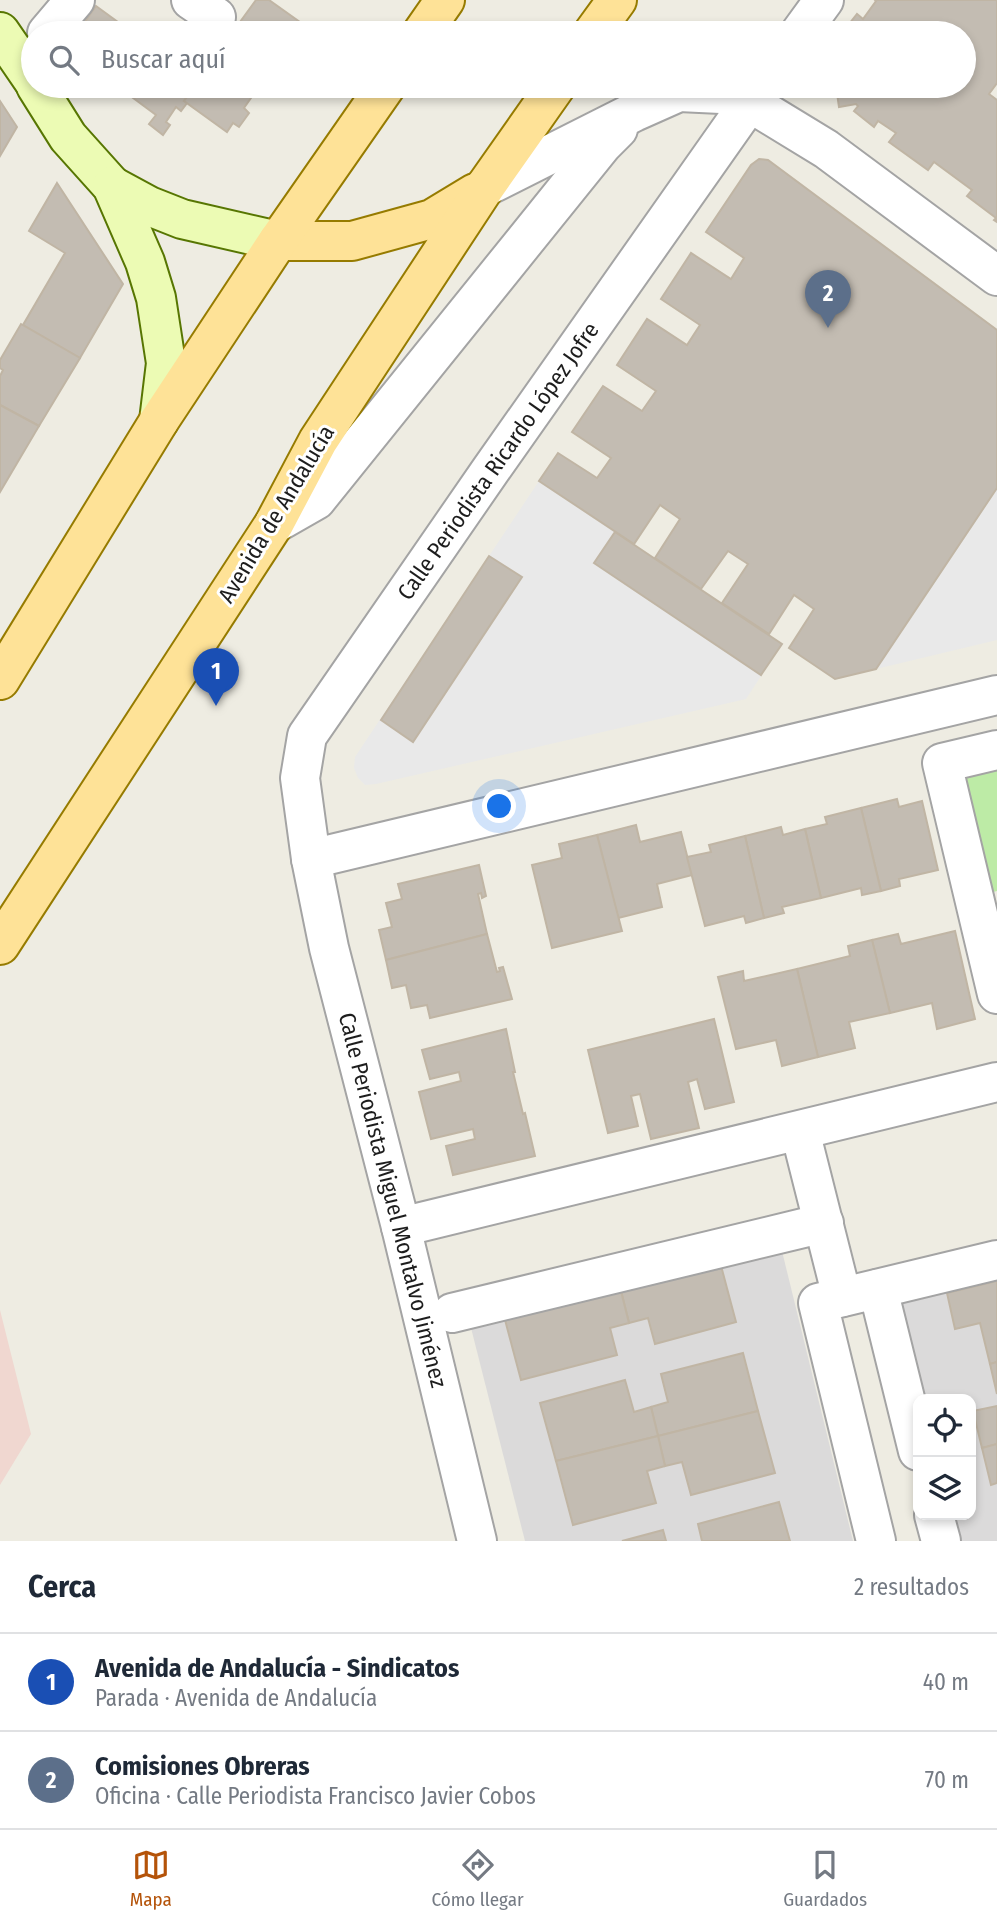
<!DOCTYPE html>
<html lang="es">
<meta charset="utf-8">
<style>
:root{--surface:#fff;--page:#f2f2f3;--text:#1f2937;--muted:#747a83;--line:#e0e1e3;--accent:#b45309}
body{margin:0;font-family:"Fira Sans Condensed",sans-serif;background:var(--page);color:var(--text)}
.controls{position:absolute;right:21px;bottom:21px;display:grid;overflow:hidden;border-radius:14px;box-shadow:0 4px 10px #0003}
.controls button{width:63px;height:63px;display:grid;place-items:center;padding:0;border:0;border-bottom:2px solid var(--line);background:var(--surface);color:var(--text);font:35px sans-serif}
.you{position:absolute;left:500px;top:807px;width:24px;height:24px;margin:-18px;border:5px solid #fff;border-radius:50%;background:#1a73e8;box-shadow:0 0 0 10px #1a73e833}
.badge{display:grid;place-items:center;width:46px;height:46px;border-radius:50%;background:var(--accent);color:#fff;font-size:23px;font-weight:700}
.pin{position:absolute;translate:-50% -58px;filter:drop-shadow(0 2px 4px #0008)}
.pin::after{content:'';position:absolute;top:37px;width:24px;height:21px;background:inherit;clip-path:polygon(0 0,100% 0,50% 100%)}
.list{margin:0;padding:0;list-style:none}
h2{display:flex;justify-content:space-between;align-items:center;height:91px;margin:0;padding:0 28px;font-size:30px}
h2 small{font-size:23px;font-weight:400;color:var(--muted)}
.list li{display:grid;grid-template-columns:46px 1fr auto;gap:21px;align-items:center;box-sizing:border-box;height:98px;padding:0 28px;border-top:2px solid var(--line)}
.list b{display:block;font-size:26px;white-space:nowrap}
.list p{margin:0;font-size:23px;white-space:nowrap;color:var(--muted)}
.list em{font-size:23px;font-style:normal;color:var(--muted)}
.icon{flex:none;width:38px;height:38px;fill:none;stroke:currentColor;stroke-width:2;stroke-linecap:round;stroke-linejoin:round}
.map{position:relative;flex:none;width:997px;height:1541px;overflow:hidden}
.search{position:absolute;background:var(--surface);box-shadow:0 4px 10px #0003;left:21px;right:21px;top:21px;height:77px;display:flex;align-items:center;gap:18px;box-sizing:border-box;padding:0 24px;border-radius:38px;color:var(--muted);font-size:26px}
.sheet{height:287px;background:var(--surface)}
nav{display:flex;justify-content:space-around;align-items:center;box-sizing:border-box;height:98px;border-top:2px solid var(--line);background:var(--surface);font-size:19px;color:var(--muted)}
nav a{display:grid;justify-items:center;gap:4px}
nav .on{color:var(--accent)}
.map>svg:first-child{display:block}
.residential{fill:#dbdada}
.commercial{fill:#f0d7d0}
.grass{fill:#bdeba6}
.parking{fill:#e9e9e9}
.building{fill:#c3bcb2;stroke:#c0b5a4;stroke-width:2}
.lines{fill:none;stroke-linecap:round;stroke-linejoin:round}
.pedestrian-casing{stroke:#a4a4a4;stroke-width:42}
.minor-casing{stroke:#a4a4a4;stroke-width:42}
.secondary-casing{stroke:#577602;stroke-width:42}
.primary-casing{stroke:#967b00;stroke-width:42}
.pedestrian{stroke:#fff;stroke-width:38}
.minor{stroke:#fff;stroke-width:38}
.secondary{stroke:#ecfbb4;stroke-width:38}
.primary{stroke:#fee297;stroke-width:38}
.labels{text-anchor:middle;stroke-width:6;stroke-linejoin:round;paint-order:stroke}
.street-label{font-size:23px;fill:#1d1d1d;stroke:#fff}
</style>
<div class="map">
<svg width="997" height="1541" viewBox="0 0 997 1541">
<rect width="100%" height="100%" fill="#eeece2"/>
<g class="residential">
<polygon points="781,1247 853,1541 525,1541 470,1324"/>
<polygon points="997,1281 997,1541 950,1541 944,1515 971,1515 971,1399 918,1399 893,1305"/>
</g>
<polygon class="commercial" points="0,1310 31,1434 0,1485"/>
<polygon class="grass" points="997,750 997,891 974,897 942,763"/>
<g class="parking">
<polygon points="539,481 782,644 746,699 376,784 365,785 358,778 354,768 355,757"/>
<polygon points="997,488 997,640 876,669 922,600"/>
</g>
<g class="building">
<polygon points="256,0 269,0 304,25 298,32 299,33 232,33"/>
<polygon points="875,0 997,0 997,83 989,94 997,100 997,222 994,220 996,218 967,196 972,190 934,162 928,170 889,142 896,133 878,121 874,127 854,111 858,106 856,104 839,107 836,86 964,86 964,33 842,33 857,14 863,19 876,1"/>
<polygon points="96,6 133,33 77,33"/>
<polygon points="117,86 195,86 184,101 187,103 181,111 176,107 166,122 170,125 163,135 149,124 156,115"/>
<polygon points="195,86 268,86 263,92 258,88 244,108 249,113 239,127 233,123 227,132 184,101"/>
<polygon points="0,101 17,127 0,156"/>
<polygon points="759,159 768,160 997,330 997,488 876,669 835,679 789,648 814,609 794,595 769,634 722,603 748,564 728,551 701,589 655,558 680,519 660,505 634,544 539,481 558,453 597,478 611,458 572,432 603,386 642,411 656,391 617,365 647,319 687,345 700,325 661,299 691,253 731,279 744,258 706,232 751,165"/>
<polygon points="57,183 123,284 80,358 23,325 65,253 29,231"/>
<polygon points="21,324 80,358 39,426 0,405 0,376 3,370 0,368 0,360"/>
<polygon points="0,405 39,426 0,492"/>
<polygon points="615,532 782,644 761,675 594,563"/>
<polygon points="489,556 522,577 413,742 381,720"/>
<polygon points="897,799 899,807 922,801 938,870 899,879 900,886 881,891 861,808"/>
<polygon points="861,808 881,891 862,895 861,888 821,898 805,829 827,824 825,817"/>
<polygon points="636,825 640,842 681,832 692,875 657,884 662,907 618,918 597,835"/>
<polygon points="781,827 783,835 805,829 821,898 782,907 784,913 764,918 745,836"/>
<polygon points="597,835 622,931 552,948 532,865 562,858 559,844"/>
<polygon points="745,836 764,918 746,923 744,916 705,926 687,857 711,852 709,845"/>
<polygon points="479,865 486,896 482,898 481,893 478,894 487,934 386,960 379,930 392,927 386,903 402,899 398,884"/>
<polygon points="955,931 975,1019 937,1029 932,1003 890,1013 872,940 898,934 901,944"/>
<polygon points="487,934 497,972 500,971 499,968 503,967 512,999 430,1018 427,1005 411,1008 406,985 392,988 386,960"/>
<polygon points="872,940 890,1013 849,1022 855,1048 818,1057 797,969 850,956 848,946"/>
<polygon points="797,969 818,1057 782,1066 776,1040 736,1049 718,977 743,971 744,981"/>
<polygon points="714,1019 734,1102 705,1109 697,1079 688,1082 699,1128 651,1139 640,1094 631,1096 638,1126 608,1133 588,1050"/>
<polygon points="506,1029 515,1072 513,1072 523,1114 525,1113 535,1156 453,1175 446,1146 475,1139 473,1129 431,1139 419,1092 461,1081 459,1072 430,1079 422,1050"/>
<polygon points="720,1262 736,1322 655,1344 648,1318 629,1323 620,1287"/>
<polygon points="997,1281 997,1362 990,1364 980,1323 955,1329 947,1293"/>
<polygon points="620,1287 629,1323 610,1328 617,1355 521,1380 504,1316"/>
<polygon points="743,1353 758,1411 658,1436 651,1407 668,1402 661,1374"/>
<polygon points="997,1362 997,1394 990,1364"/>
<polygon points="625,1380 634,1412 651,1407 658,1436 556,1461 540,1403"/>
<polygon points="997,1406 997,1444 982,1448 973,1411"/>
<polygon points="758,1411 775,1473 691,1495 682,1462 665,1466 658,1436"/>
<polygon points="658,1436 665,1466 647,1471 656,1503 573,1525 556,1461"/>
<polygon points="997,1444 997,1483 991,1485 982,1448"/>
<polygon points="779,1502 790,1541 702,1541 698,1524"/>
<polygon points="663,1530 666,1541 622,1541"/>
</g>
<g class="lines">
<g class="pedestrian-casing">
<g id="pedestrian">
<polyline points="997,750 942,763 997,994"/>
<polyline points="800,1131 842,1297"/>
<polyline points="401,1227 997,1082"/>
<polyline points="878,1289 918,1451"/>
<polyline points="452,1313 824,1223"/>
<polyline points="934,1515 941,1541"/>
<polyline points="876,1541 818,1303 997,1260"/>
</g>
</g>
<g class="minor-casing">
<g id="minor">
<polyline points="191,0 216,17"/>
<polyline points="47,33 75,0"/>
<polyline points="800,33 824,0"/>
<polyline points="485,187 634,112 679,92 721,94 749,102 826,149 997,276"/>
<polyline points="274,524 316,500 602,145 618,129"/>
<polyline points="311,859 997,695"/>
<polyline points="477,1541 401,1227 329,948 311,859 300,778 307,736 490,471 761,86"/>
</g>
</g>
<g class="secondary-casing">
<g id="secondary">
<polyline points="0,32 33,80"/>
<polyline points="36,86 68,137 112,186 145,262 156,298 166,363 159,421"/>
<polyline points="112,186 149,206 182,219 278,241"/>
</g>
</g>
<g class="primary-casing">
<g id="primary">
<polyline points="422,33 445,0"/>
<polyline points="593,33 617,0"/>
<polyline points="278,241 352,241 432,219 475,193"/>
<polyline points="0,680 159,421 278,241 386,86"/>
<polyline points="0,945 274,524 318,441 485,187 556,86"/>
</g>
</g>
<use href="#pedestrian" class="pedestrian"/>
<use href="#minor" class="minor"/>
<use href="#secondary" class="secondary"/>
<use href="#primary" class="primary"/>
</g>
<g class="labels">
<g class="street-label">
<text transform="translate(498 461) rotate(-55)" y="8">Calle Periodista Ricardo López Jofre</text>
<text transform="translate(276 514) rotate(-59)" y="8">Avenida de Andalucía</text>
<text transform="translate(393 1200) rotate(76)" y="8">Calle Periodista Miguel Montalvo Jiménez</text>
</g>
</g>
</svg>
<div class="controls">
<button><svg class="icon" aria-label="locate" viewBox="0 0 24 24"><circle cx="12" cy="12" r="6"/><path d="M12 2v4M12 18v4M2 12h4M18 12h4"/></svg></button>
<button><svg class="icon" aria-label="layers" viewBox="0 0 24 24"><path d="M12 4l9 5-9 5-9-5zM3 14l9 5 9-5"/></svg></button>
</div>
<div class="you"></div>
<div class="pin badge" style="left:216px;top:706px;background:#1a4fb4">1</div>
<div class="pin badge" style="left:828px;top:328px;background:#5c6f8a">2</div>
<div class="search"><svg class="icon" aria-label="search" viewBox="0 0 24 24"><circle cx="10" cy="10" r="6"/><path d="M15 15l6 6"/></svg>Buscar aquí</div>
</div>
<section class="sheet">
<h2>Cerca<small>2 resultados</small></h2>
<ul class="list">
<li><span class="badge" style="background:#1a4fb4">1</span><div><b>Avenida de Andalucía - Sindicatos</b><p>Parada · Avenida de Andalucía</p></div><em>40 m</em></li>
<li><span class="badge" style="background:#5c6f8a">2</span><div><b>Comisiones Obreras</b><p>Oficina · Calle Periodista Francisco Javier Cobos</p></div><em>70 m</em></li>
</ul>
</section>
<nav>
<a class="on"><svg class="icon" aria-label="map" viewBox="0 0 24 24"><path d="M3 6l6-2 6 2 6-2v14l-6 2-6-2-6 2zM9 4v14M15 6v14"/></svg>Mapa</a>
<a><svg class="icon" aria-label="directions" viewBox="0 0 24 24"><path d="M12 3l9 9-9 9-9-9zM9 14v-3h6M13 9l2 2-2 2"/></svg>Cómo llegar</a>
<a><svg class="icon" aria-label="saved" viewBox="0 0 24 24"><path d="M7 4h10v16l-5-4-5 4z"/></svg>Guardados</a>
</nav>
